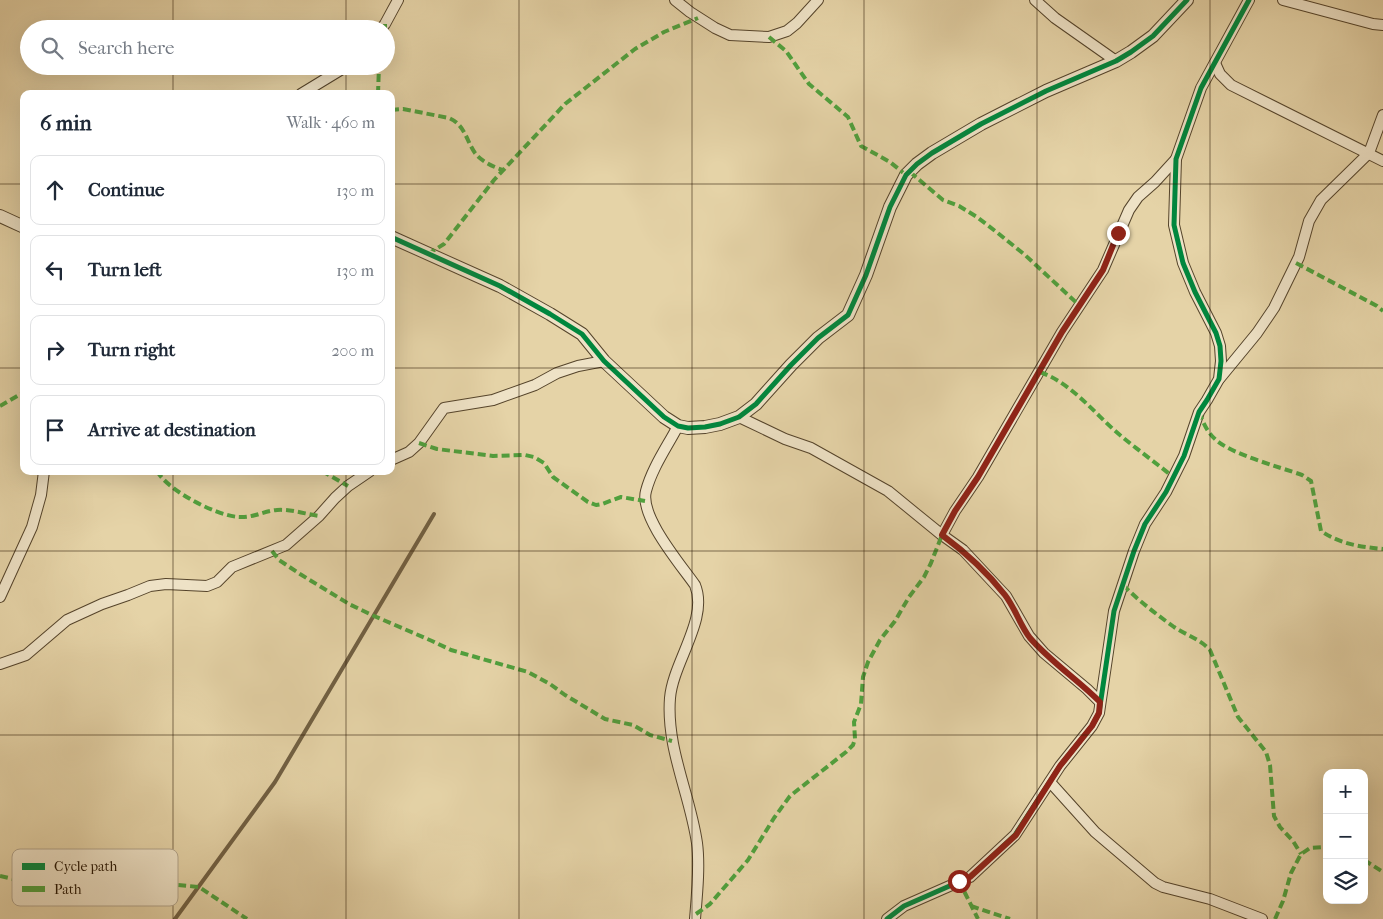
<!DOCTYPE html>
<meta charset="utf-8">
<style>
:root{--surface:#fff;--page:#f2f2f3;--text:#1f2937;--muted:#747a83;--line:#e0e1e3}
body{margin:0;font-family:"IM FELL French Canon",serif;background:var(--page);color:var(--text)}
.controls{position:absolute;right:15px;bottom:15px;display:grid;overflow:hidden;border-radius:10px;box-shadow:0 5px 20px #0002}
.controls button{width:45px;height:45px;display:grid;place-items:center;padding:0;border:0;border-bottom:1px solid var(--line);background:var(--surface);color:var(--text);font:25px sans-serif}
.stop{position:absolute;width:15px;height:15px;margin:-11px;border:4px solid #8f2418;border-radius:50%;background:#fff}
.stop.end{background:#8f2418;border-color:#fff;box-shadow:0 1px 5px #0008}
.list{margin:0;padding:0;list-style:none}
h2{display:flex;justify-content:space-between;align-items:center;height:65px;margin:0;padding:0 20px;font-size:21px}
h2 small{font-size:16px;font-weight:400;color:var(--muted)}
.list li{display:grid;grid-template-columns:32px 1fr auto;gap:15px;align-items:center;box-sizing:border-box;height:70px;margin:0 10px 10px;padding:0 10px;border:1px solid var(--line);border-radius:10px}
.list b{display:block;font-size:19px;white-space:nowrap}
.list em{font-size:16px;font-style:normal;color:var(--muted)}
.icon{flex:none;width:28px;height:28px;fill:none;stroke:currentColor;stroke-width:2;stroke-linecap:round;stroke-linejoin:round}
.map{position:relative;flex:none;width:1383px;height:919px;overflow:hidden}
.search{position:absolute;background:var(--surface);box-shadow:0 5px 20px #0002;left:20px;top:20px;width:375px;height:55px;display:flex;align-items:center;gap:12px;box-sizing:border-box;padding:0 18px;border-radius:28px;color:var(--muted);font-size:19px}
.panel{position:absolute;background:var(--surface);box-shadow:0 5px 20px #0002;left:20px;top:90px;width:375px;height:385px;border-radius:10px}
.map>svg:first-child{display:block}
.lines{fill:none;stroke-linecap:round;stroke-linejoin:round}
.stream{stroke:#716043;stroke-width:4}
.minor-casing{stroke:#55442b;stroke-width:12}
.tertiary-casing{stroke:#55442b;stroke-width:14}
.minor{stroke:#eee2c6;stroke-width:10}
.tertiary{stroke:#eee2c6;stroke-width:12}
.quiet{stroke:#50a03d;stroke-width:4;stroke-dasharray:8 4;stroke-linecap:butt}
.cycleway-casing{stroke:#eee2c6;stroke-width:8}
.cycleway{stroke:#00873e;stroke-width:5}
.route{stroke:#8f2418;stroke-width:6}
.grid{fill:none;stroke:#251402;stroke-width:1;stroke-opacity:0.55}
.key{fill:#eee2c6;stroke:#b2a48b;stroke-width:1}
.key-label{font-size:14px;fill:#251402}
</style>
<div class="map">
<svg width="1383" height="919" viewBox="0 0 1383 919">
<rect width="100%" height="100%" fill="#e5d3a7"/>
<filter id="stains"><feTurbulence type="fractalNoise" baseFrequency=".004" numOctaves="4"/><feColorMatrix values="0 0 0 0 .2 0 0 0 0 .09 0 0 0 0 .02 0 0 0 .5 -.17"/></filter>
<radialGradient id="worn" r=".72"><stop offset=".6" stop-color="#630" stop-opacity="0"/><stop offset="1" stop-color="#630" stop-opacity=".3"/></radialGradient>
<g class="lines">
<polyline class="stream" points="175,919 275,782 434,514"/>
<g class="minor-casing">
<g id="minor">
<polyline points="675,0 690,12 715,28 730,35 769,37 787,31 797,23 818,0"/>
<polyline points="1035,0 1055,18 1116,61"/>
<polyline points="1283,0 1373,24 1383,25"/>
<polyline points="381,29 385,24 398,0"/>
<polyline points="1215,63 1220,74 1231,85 1383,161"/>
<polyline points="301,94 347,66"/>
<polyline points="1220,378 1257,333 1274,308 1299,257 1309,221 1321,200 1369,153 1383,115"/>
<polyline points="739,417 785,439 811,448 888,491 942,535 963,550 1006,596 1029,636 1044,653 1087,689 1100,702"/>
<path d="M678,426C667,447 652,468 646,491C639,516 681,565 695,585C709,619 673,662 670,698C666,748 690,794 697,843C700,866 697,895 695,919"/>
<polyline points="391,460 409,452 419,443 444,408 493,400 535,385 557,373 578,366 604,361"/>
<polyline points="942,535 955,511 978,477 1062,332 1103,270 1129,210 1138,197 1155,182 1176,159"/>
<polyline points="0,597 32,527 41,495 44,471"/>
<polyline points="0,664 26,655 67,620 102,604 128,595 150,586 166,584 207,586 217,582 232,567 286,545 319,516 335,498 348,486 370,471"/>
<polyline points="1050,782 1095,832 1155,883 1163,887 1210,899 1262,919"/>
<polyline points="887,919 904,906 970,877 1015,835 1060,766 1092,726 1099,713 1114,611 1134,551 1145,524 1166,492 1184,456 1199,412 1207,400 1219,379 1221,361 1220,346 1216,333 1195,292 1183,263 1174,225 1176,159 1201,88 1249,0"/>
</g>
</g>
<g class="tertiary-casing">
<g id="tertiary">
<polyline points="0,216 24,227"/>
<polyline points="391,237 500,286 550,314 582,334 604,361 664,417 678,426 688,428 705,427 720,424 739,417 756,404 791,365 818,338 848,315 866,275 890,207 906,175 917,164 932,153 981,124 1046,91 1116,61 1131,52 1153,36 1187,0"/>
</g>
</g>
<use href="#minor" class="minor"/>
<use href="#tertiary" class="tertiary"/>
<g class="quiet">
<polyline points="385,29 385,24"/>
<polyline points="769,37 786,51 809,84 848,117 861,146 890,162 906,175"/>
<polyline points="378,94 379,66"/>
<path d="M391,110L403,109L449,118C465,125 466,140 475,153C481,161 493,167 503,170"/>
<polyline points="910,172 943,200 959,206 977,217 999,234 1025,255 1080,306"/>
<polyline points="428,254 444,244 494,180 565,104 635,49 664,32 698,18"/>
<polyline points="1296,263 1377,306 1383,311"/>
<path d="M1040,372C1070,383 1090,408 1113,429C1132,446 1154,461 1173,477"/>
<polyline points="0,406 24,392"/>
<path d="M1199,412C1203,422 1207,432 1215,439C1230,454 1280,467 1302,475L1311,481L1321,531C1340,544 1361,547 1383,549"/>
<polyline points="419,443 437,449 493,456 525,455 534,457 544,463 553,477 588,502 596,505 602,504 621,497 645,501"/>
<path d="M157,471C168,491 217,516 239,517C253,518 264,511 277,510C292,509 305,514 319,516"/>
<polyline points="322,471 348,486"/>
<polyline points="272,551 279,560 300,574 349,604 374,616 432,641 451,650 528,672 550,684 565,695 605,719 633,725 650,735 672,741"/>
<path d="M1123,585C1139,601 1156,614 1174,627C1186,635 1200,639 1210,650L1238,717L1266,752L1270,765L1274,816L1280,827L1293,841L1301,854"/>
<polyline points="1364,860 1383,872"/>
<polyline points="0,876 48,887 87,885 127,880 199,887 247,919"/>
<polyline points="959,881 978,919"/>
<polyline points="971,906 1010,919"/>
<polyline points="696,914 710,904 748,860 774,818 790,796 846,752 853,745 855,739 854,722 861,704 863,677 868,662 880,640 895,621 909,597 924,577 931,563 942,535"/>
<polyline points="1275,919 1283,901 1291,873 1301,854 1310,848 1327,847"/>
</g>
<g class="cycleway-casing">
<g id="cycleway">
<polyline points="391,237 500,286 550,314 582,334 604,361 664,417 678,426 688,428 705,427 720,424 739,417 756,404 791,365 818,338 848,315 866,275 890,207 906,175 917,164 932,153 981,124 1046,91 1116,61 1131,52 1153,36 1187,0"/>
<polyline points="887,919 904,906 970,877 1015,835 1060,766 1092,726 1099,713 1114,611 1134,551 1145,524 1166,492 1184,456 1199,412 1207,400 1219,379 1221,361 1220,346 1216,333 1195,292 1183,263 1174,225 1176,159 1201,88 1249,0"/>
</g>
</g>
<use href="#cycleway" class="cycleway"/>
</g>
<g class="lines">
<path class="route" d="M959,881L970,877L1016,835L1060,766L1092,726L1099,713L1100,702C1078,680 1051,662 1030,638C1020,625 1015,608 1005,595C987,572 965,552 942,535L955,511L978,477L1062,332L1103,270L1118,233"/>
</g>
<path class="grid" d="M173,0V29M346,0V29M519,0V919M692,0V919M864,0V919M1037,0V919M1210,0V919M173,66V94M346,66V94M0,184H24M391,184H1383M0,368H24M391,368H1383M173,471V919M346,471V919M0,551H1383M0,735H1383"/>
<rect x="12" y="849" width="166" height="57" rx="8" class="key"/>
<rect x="22" y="863" width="23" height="7" fill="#00873e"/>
<rect x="22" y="886" width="23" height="6" fill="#50a03d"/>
<g class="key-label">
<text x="54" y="871">Cycle path</text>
<text x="54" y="894">Path</text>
</g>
<rect width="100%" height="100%" filter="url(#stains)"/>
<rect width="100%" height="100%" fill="url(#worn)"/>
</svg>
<div class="controls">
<button>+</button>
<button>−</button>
<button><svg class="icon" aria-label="layers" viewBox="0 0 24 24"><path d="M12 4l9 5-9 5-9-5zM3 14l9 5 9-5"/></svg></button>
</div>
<div class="stop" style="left:959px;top:881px"></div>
<div class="stop end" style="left:1118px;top:233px"></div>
<div class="search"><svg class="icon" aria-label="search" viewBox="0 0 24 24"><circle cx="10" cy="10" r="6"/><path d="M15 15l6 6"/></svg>Search here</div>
<section class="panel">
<h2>6 min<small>Walk · 460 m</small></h2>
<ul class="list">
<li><svg class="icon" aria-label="ahead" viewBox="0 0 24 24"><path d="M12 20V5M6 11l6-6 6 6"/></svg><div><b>Continue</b></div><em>130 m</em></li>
<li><svg class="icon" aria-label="left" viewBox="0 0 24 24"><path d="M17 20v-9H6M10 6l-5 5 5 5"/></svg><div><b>Turn left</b></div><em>130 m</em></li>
<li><svg class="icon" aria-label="right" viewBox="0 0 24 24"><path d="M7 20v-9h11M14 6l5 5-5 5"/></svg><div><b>Turn right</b></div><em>200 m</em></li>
<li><svg class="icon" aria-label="arrive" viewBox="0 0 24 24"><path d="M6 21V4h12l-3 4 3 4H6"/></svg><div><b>Arrive at destination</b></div></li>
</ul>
</section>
</div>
